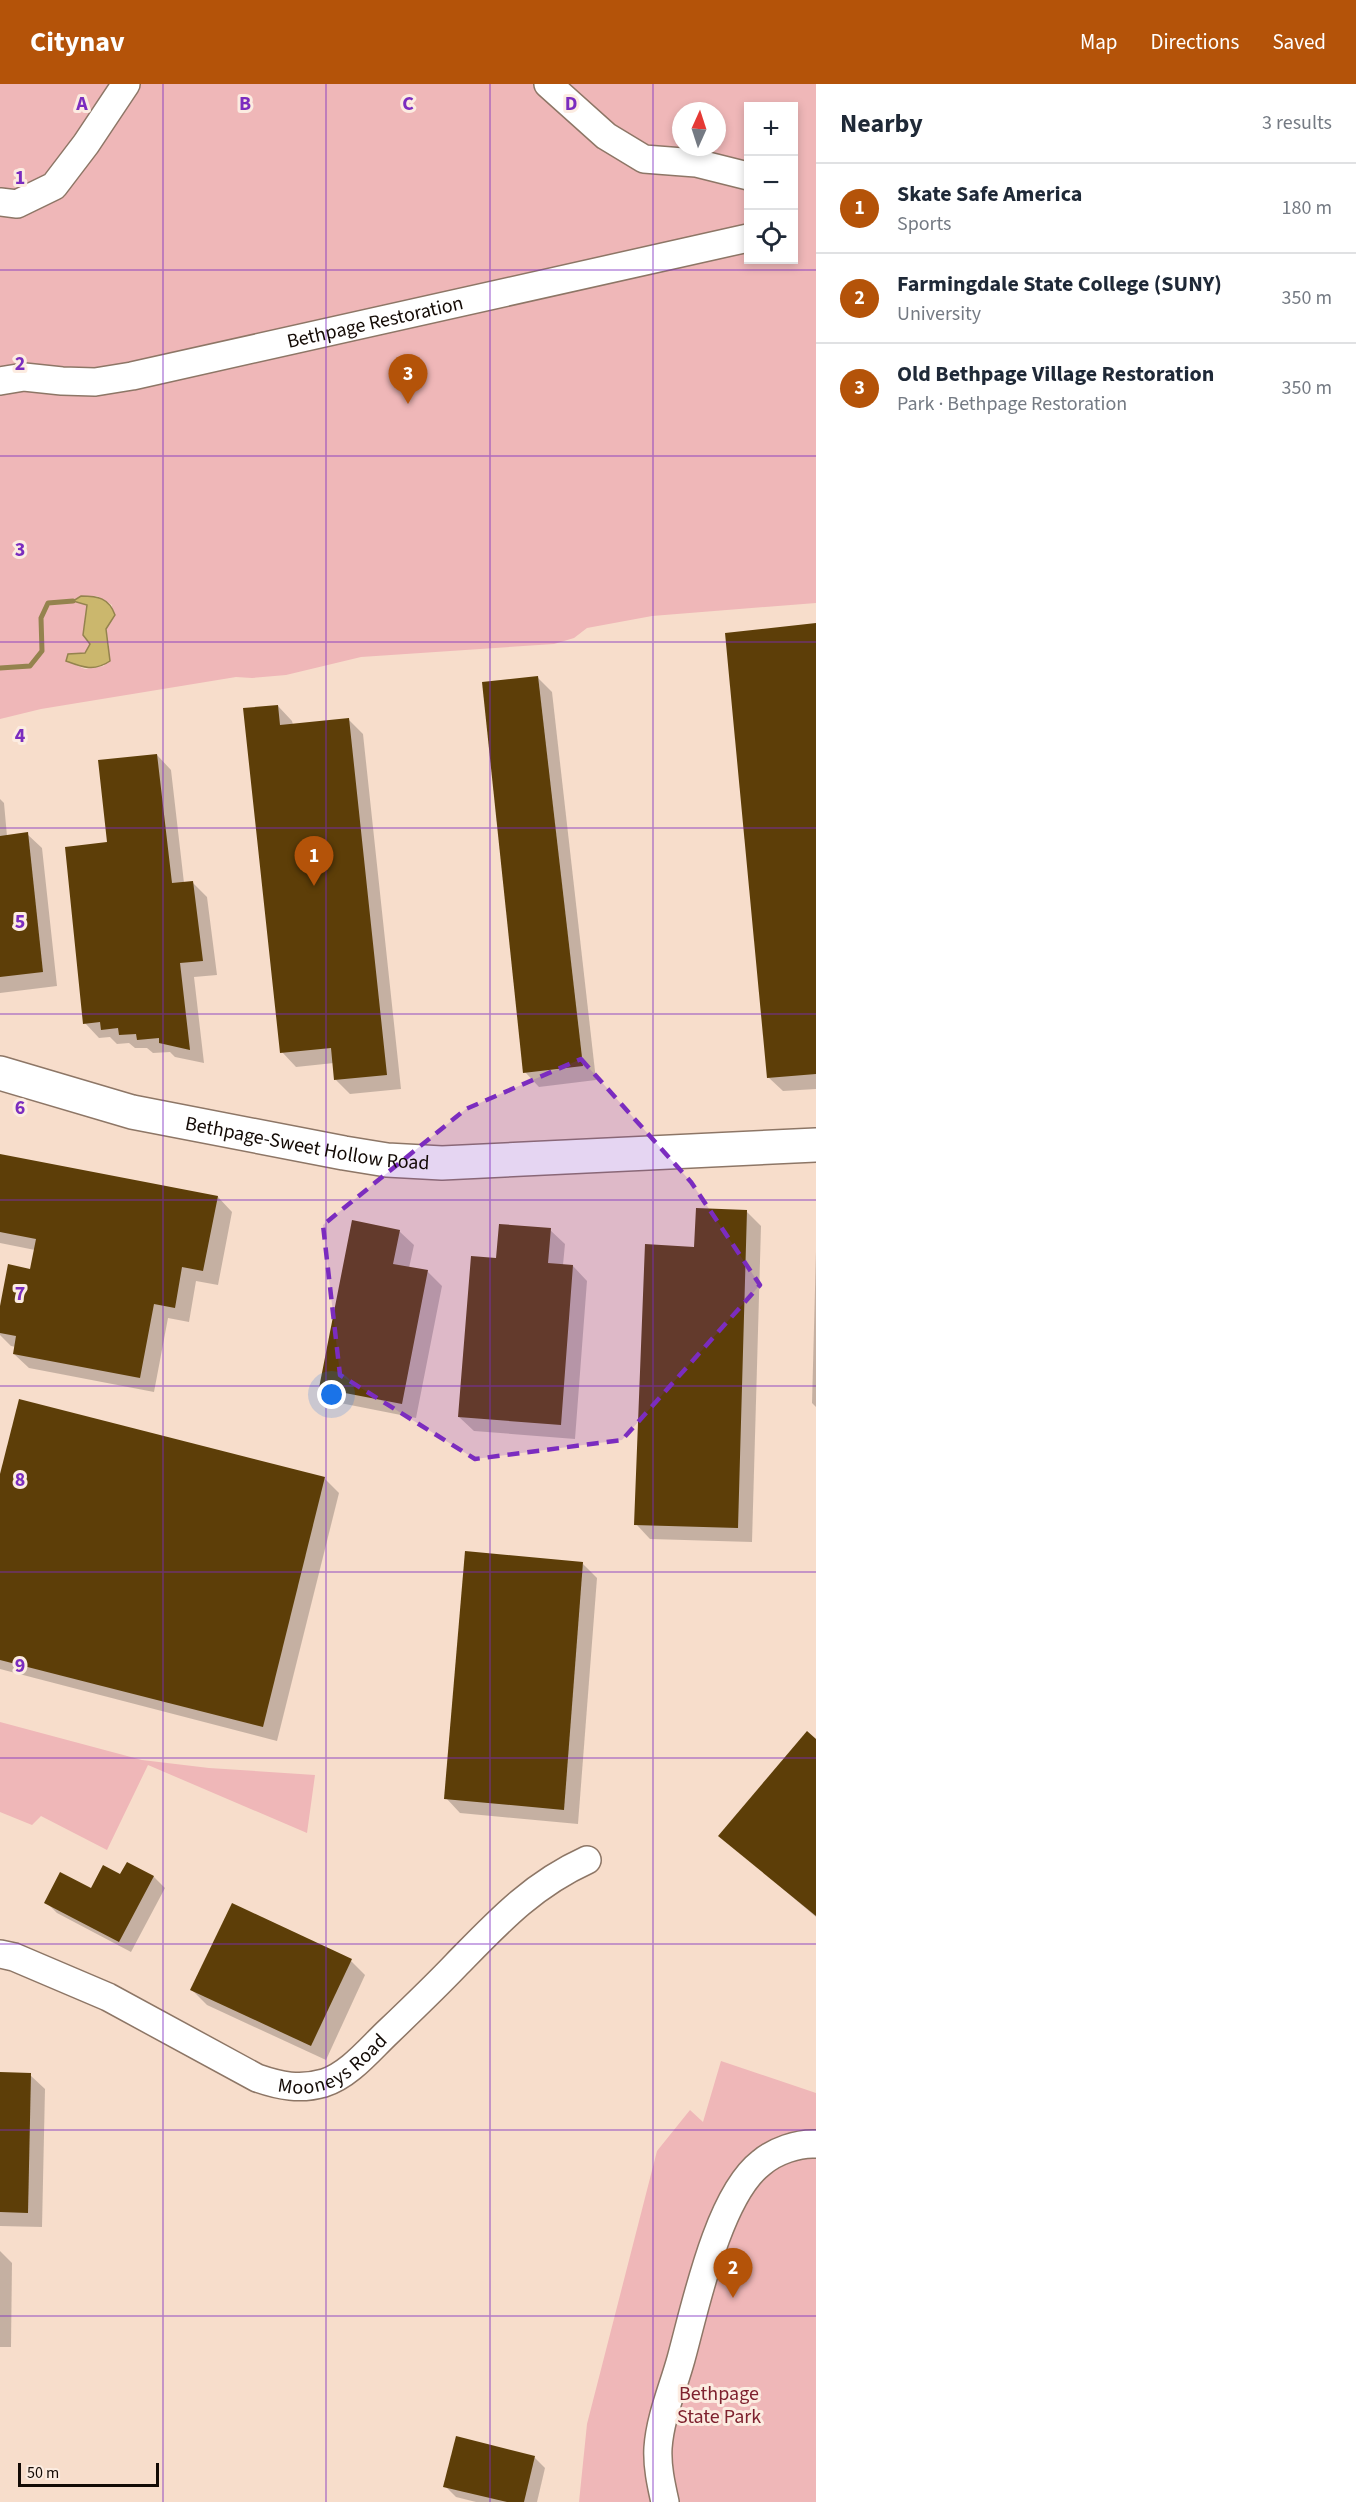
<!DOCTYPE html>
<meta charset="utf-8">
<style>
:root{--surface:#fff;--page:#f6f6f7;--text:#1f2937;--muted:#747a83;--line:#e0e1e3;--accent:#b45309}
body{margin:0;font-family:"Source Sans 3",sans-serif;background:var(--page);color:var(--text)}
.controls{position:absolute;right:18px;top:18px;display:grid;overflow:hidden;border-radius:0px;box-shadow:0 3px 9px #0003}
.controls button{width:54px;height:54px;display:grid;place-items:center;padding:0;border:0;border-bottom:2px solid var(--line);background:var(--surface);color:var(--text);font:30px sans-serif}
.compass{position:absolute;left:672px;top:18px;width:54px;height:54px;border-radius:50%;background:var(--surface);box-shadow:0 3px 9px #0003;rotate:3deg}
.scale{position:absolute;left:18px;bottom:15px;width:141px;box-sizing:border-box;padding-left:6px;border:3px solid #130a05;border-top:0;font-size:16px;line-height:21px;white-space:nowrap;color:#130a05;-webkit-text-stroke:4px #fcece1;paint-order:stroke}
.you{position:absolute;left:332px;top:1311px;width:21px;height:21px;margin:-15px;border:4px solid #fff;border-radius:50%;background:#1a73e8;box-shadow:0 0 0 9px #1a73e833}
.badge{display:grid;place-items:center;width:39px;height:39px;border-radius:50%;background:var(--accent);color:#fff;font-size:20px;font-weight:700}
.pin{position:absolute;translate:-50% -50px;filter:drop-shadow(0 2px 3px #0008)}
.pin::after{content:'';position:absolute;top:32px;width:21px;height:18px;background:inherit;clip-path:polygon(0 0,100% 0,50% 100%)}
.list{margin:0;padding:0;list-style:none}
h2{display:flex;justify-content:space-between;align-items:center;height:78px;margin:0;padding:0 24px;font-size:26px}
h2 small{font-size:20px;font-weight:400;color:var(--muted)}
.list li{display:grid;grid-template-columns:39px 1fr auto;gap:18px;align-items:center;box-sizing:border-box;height:90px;padding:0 24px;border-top:2px solid var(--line)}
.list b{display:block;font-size:22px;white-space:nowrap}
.list p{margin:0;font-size:20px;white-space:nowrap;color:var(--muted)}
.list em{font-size:20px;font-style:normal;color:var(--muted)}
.icon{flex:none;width:33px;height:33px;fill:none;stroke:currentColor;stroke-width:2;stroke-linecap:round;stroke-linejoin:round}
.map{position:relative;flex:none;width:816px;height:2418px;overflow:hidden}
header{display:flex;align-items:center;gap:36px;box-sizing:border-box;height:84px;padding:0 30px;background:var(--accent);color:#fff}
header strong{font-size:28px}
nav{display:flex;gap:33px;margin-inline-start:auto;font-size:21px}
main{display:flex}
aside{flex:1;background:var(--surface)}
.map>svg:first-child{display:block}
.green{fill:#efb7b8;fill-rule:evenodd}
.water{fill:#cbb76d;stroke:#94834e;stroke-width:1.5}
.shadow{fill:#0003}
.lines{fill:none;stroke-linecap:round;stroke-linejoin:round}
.stream{stroke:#94834e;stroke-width:5}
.building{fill:#5d3e08}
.minor-casing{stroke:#8d7666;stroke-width:30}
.major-casing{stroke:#8d7666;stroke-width:36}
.minor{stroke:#fff;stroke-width:27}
.major{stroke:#fff;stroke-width:33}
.marked{fill:#7b2cbf;fill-opacity:0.2;stroke:#7b2cbf;stroke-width:4.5;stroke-dasharray:12 8;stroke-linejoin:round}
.grid{fill:none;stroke:#7b2cbf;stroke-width:1.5;stroke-opacity:0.55}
.labels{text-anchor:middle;stroke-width:6;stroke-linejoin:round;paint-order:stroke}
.street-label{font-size:20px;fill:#130a05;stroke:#fcece1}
.park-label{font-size:20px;fill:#7e212e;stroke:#fcece1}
.grid-label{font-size:20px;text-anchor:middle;font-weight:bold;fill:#7b2cbf;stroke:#fcece1;stroke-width:6;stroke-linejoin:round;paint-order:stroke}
</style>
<header>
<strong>Citynav</strong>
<nav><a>Map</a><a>Directions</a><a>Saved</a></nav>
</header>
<main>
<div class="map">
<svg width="816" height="2418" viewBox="0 0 816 2418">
<rect width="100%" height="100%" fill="#f7ddcb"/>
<g class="green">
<path d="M0,0H816V519L652,532L587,544L574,554L554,560L361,573L286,591L252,594L236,593L41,625L0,635ZM748,22H794V176H748ZM681,27H717V63H681ZM97,512L112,521L106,545L109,563L104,582L85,585L66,577L69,570L85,569L90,560L83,550L87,521L73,517Z"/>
<polygon points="0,1638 142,1676 209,1684 315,1691 307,1749 148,1681 107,1766 41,1732 32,1741 0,1728"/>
<polygon points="721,1977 816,2009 816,2418 579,2418 587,2340 657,2067 690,2026 703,2038"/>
</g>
<path class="water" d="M81,512C98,512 109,514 115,531L106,545L110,577C94,588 82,583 66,577L68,570L85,569L90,560L83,551L87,521L73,517Z"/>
<g class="shadow">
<polygon points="816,541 816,1005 783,1007 768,993"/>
<polygon points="537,593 552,608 596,996 539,1003 525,988"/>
<polygon points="278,622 292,637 293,641 348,635 363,650 401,1005 350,1010 336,996 334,979 296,983 282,968"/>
<polygon points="157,671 171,686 184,799 192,798 207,813 217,891 194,893 204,979 175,973 170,968 153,969 147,964 135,964 129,959 117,960 110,953 99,954 85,939 109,760"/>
<polygon points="0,715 4,719 7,752 27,750 42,764 57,902 0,909"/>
<polygon points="0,1071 218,1113 232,1128 218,1201 196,1197 189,1238 168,1234 154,1308 29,1284 14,1270 16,1263 11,1262 0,1251 0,1230 31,1186 35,1166 0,1159"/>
<polygon points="747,1128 761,1142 752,1458 650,1455 636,1440 695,1164"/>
<polygon points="550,1146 565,1160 563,1181 573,1182 587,1197 575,1355 474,1347 459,1333 498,1176"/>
<polygon points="399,1147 414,1161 409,1184 427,1187 442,1202 416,1334 335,1318 320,1304"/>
<polygon points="816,1167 816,1323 812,1319"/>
<polygon points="324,1394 339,1409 277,1657 0,1585 0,1396"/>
<polygon points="583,1480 597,1494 578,1740 460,1729 446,1714"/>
<polygon points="816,1657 816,1833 721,1752"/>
<polygon points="128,1780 154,1793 165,1804 131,1868 57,1829 46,1818 92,1806 121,1792"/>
<polygon points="351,1877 365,1891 326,1976 207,1921 192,1906"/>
<polygon points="0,1990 30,1991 45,2005 42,2143 0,2142"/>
<polygon points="0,2167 12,2179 11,2263 0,2263"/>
<polygon points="534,2373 545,2384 537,2418 476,2418 456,2413 445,2402"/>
</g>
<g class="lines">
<polyline class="stream" points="0,584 30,582 42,567 41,534 48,519 73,517"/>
</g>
<g class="building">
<polygon points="816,539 816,990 767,994 725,549"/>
<polygon points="538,592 583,982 523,989 482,598"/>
<polygon points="278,621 280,641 349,634 387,991 334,996 331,964 280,969 243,624"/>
<polygon points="157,670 172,799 193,797 203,877 180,879 190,966 159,959 159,954 137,956 136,950 119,951 118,944 101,946 100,938 83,940 65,763 107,758 98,676"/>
<polygon points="28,748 43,888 0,893 0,752"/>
<polygon points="0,1070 218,1112 203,1187 182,1183 175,1224 154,1220 140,1294 13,1270 16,1252 0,1249 0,1222 8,1180 30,1185 36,1155 0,1148"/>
<polygon points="696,1124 747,1126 738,1444 634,1441 645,1160 694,1163"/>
<polygon points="352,1136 400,1146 393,1180 428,1186 402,1320 319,1304"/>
<polygon points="499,1140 551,1144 548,1179 573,1181 561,1341 458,1333 471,1172 496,1174"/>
<polygon points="19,1315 325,1393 263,1643 0,1576 0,1390"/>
<polygon points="465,1467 583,1478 564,1726 444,1715"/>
<polygon points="807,1647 816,1655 816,1832 718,1752"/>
<polygon points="127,1778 154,1792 119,1858 44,1819 60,1788 91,1804 103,1781 120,1790"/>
<polygon points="232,1819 352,1875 311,1962 190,1906"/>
<polygon points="0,1988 31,1989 28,2129 0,2128"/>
<polygon points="456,2352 535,2372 524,2418 507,2418 443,2403"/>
</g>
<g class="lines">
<g class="minor-casing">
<g id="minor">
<polyline points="548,0 606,52 644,75 696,79 748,92"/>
<polyline points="0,118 17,120 54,102 86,60 126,0"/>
<path id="s1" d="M0,297L24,293L62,297L95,298L132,292L748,154"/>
<path id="s2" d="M0,1870L14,1873L108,1913L257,1994C280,2002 300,2006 324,1999C349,1991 369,1966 388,1948C411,1926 434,1904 456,1881C498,1838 532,1801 587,1776"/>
<path d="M665,2418C661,2400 657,2382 658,2364C660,2334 673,2304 681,2275C695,2224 718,2112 761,2079C775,2067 798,2059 816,2060"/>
</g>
</g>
<g class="major-casing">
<g id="major">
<path id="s3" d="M0,989L132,1028L344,1069L387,1076L442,1079L816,1061"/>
</g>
</g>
<use href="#minor" class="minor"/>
<use href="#major" class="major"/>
</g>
<path class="marked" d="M581,975L691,1098L760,1201L622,1356L475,1375L340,1291L323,1141L466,1025Z"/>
<path class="grid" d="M163,0V2418M326,0V2418M490,0V2418M653,0V2418M0,186H816M0,372H816M0,558H816M0,744H816M0,930H816M0,1116H816M0,1302H816M0,1488H816M0,1674H816M0,1860H816M0,2046H816M0,2232H816"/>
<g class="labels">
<g class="street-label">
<text dy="7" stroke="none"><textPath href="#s1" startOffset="382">Bethpage Restoration</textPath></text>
<text dy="7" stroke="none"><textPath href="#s3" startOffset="316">Bethpage-Sweet Hollow Road</textPath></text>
<text dy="7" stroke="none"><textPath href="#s2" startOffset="369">Mooneys Road</textPath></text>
</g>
<g class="park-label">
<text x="719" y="2316">Bethpage<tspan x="719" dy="23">State Park</tspan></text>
</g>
</g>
<g class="grid-label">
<text x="82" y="26">A</text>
<text x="245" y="26">B</text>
<text x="408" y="26">C</text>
<text x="571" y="26">D</text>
<text x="20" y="100">1</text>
<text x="20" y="286">2</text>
<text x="20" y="472">3</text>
<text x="20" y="658">4</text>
<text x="20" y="844">5</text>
<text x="20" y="1030">6</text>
<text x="20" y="1216">7</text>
<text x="20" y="1402">8</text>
<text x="20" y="1588">9</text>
</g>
</svg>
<div class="controls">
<button>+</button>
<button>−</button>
<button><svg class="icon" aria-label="locate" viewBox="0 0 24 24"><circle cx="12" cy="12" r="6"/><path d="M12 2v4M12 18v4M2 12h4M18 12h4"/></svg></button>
</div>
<svg class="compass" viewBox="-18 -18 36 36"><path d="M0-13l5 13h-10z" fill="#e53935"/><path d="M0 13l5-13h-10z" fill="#747a83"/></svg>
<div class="scale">50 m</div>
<div class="you"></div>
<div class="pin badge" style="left:314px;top:802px">1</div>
<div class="pin badge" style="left:733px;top:2214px">2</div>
<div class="pin badge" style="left:408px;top:320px">3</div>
</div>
<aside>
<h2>Nearby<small>3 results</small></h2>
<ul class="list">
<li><span class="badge">1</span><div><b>Skate Safe America</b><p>Sports</p></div><em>180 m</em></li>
<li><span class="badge">2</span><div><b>Farmingdale State College (SUNY)</b><p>University</p></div><em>350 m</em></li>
<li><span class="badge">3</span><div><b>Old Bethpage Village Restoration</b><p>Park · Bethpage Restoration</p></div><em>350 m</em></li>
</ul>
</aside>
</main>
